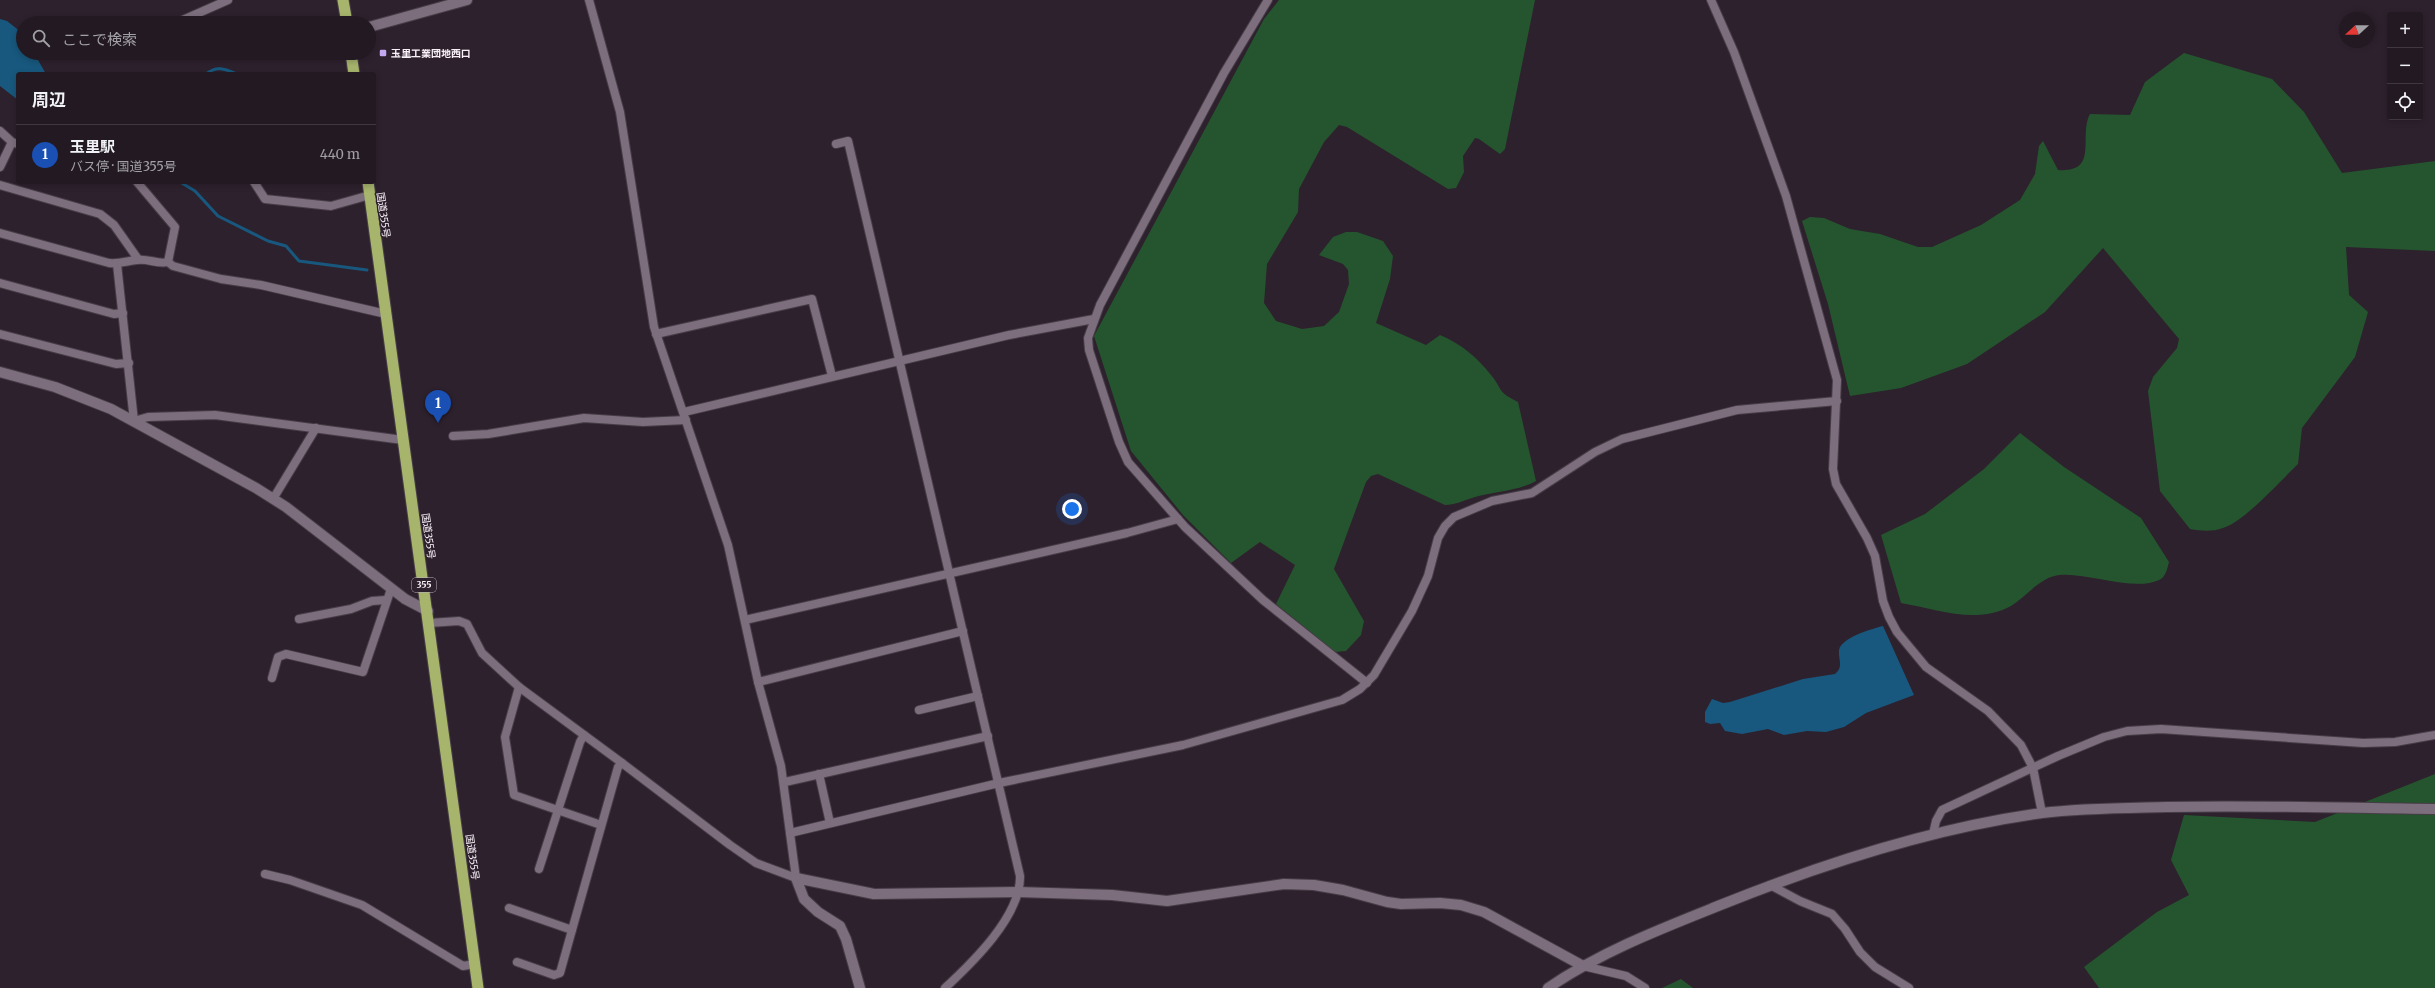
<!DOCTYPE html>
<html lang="ja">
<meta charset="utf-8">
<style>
:root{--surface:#221922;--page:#2a222a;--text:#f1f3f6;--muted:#a2a0a5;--line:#3f3840;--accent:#c4a7f1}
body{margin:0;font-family:Merriweather,"Noto Sans JP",serif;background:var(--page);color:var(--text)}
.controls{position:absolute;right:12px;top:12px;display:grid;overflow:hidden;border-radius:4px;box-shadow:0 2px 6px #0003}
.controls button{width:36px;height:36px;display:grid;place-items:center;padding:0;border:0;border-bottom:1px solid var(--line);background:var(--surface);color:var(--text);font:20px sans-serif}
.compass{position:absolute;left:2339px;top:12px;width:36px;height:36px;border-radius:50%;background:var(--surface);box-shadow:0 2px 6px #0003;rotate:249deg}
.you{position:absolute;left:1072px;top:509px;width:14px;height:14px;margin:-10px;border:3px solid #fff;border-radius:50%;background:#1a73e8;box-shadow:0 0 0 6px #1a73e833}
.badge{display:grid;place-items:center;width:26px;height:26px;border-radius:50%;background:var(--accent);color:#fff;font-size:13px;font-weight:700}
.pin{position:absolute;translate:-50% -33px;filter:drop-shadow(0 1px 2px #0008)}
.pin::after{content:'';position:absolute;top:21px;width:14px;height:12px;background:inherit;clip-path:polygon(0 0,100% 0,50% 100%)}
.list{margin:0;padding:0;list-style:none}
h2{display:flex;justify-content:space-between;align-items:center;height:52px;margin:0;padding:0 16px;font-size:17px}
h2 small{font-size:13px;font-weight:400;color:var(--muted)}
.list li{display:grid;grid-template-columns:26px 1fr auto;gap:12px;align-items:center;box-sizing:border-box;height:60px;padding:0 16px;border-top:1px solid var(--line)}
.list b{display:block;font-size:15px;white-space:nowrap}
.list p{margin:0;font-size:13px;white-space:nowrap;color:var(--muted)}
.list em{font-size:13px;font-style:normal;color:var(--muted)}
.icon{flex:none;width:22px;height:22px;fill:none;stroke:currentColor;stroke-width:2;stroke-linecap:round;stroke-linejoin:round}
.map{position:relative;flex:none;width:2435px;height:988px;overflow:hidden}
.search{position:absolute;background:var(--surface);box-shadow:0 2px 6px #0003;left:16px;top:16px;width:360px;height:44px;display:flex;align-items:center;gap:10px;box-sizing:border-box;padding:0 14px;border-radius:22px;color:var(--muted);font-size:15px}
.panel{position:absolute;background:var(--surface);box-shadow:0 2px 6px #0003;left:16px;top:72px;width:360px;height:112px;border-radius:4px}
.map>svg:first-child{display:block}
.green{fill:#25552e}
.water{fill:#18587e}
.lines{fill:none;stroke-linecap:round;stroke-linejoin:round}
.stream{stroke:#18587e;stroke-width:3}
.minor-casing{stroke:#473d47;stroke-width:10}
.tertiary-casing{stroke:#473d47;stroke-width:12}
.trunk-casing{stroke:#473d47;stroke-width:13}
.minor{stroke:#7d6e7d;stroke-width:8}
.tertiary{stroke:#7d6e7d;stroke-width:10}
.trunk{stroke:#a6b46c;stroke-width:11}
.poi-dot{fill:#c4a7f1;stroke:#2d212d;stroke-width:1.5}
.labels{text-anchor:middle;stroke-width:3;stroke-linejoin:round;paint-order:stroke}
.shield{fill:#2d212d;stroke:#bcb3bc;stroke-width:1}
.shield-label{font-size:9px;font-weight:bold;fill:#f9f1f9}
.poi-label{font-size:10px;font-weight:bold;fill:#f9f1f9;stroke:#2d212d;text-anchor:start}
.street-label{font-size:10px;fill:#f9f1f9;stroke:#2d212d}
</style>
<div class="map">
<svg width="2435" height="988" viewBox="0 0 2435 988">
<rect width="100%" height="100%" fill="#2d212d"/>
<g class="green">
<path d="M1279,0H1535L1505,149L1500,154L1479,139L1475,138L1463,156L1464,172L1456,188L1448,189L1347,127L1339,125L1324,142L1299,189L1298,212L1267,264L1264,303L1276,321L1302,329L1324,326L1339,312L1349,284L1348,270L1343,264L1319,255L1333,237L1346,232H1357L1383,241L1393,256L1390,279L1376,323L1426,345L1440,335C1461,344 1477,357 1491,375C1504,391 1496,391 1518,402L1536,481C1516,492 1493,491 1472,498C1462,501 1455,505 1445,505L1378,474L1371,476L1366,482L1334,569L1364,621L1361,635L1346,651L1335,652L1276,604L1295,565L1260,542L1231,563L1183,515L1131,451L1094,336L1264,19Z"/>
<path d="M2184,53L2272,79L2304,112L2342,173L2435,161V251L2346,247L2349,295L2368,312L2355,357L2302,428L2298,464C2281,480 2244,522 2223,528C2212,532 2201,531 2190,529L2160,491L2148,391L2153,377L2177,348L2179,339L2103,248L2045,312L1967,364L1901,388L1850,396L1828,304L1802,221L1810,217L1824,218L1850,229L1880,234L1918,247H1932L1981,225L2020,200L2035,174L2039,146L2043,141L2058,170C2100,173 2078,136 2090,114L2130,115L2145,82Z"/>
<path d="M2020,433L2064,467L2141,518L2169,562C2167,569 2166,577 2159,580C2134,592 2087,572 2059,575C2040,577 2026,597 2011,606C1976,625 1937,609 1901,603L1881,535L1925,514L1984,469Z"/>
<polygon points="2435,774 2435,988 2099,988 2084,967 2157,912 2189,895 2171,860 2184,815 2315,822"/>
<polygon points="1681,979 1693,988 1662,988"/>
</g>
<g class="water">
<polygon points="0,19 7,21 21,32 23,53 34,53 46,74 18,74 18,100 0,86"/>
<path d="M1883,626L1914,695L1866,713L1844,727L1826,732L1807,731L1784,735L1768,729L1742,734L1725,731L1720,723L1710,724L1705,722V712L1712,699L1723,703L1730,702L1803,679L1835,674C1844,667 1838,659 1839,650C1842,637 1872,629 1883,626Z"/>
</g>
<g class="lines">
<g class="stream">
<path d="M206,74C217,65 225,69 237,74"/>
<polyline points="180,182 195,191 218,216 268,241 286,246 299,261 367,270"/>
</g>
<g class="minor-casing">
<g id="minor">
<polyline points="1268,0 1224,73 1100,305 1088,338 1089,350 1119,442 1128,462 1185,527 1263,600 1367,683"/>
<polyline points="1711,0 1734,52 1786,196 1837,380 1833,469 1836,484 1867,538 1875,556 1883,601 1889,617 1897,632 1926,667 1988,711 2021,745 2033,768 2042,813"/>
<polyline points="176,23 228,0"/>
<polyline points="0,131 12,142 18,144"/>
<path d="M836,144L848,141L1020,876C1021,916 972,963 945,988"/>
<polyline points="0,167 12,142"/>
<polyline points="137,182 175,227 168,262"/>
<polyline points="254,182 265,199 331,206 370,195"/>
<polyline points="0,185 100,214 114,225 138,259"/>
<path d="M0,233L109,263C120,264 127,261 137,260C148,258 158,265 168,262L173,266L221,279L261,285L386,314"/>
<polyline points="117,264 134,421 148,417 215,415 403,440"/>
<polyline points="0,283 114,314 123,313"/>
<polyline points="0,334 116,364 129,363"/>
<polyline points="656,334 812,299 832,376"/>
<polyline points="684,412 1009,335 1094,319"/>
<polyline points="453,436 488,434 584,418 643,422 686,420"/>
<polyline points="273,499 316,428"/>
<polyline points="299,619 351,609 372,601 386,600"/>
<polyline points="745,620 1127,533 1178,519"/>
<polyline points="429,623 459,621 467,624 482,653 519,687 622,763 730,845 756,863 796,878 781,766 758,682 728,545 654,327 620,112 589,0"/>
<polyline points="272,678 278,657 286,654 363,672 391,589"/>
<polyline points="758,682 963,631"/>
<polyline points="519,687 505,737 514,795 601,825"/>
<polyline points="919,710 978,696"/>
<polyline points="819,774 830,823"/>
<polyline points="785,782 988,736"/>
<polyline points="790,833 999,783 1183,745 1342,700 1360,689 1374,675 1412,611 1428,576 1438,538 1445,526 1454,517 1492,501 1532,493 1595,452 1622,439 1737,410 1837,401"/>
<polyline points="1933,834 1936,821 1942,810 2058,756 2104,737 2127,731 2161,729 2363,743 2395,742 2435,735"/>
<polyline points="539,869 580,742 584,735"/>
<polyline points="265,874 290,880 362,905 463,966 475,964"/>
<polyline points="1770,885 1800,901 1832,914 1845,929 1860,952 1875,967 1909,988"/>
<polyline points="509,908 572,930 618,767 622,763"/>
<polyline points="517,962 554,975 560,973 572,930"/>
<polyline points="1583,966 1626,976 1645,988"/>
</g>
</g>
<g class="tertiary-casing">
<g id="tertiary">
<polyline points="369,27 467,0"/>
<polyline points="0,372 55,387 111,409 256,488 286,507 405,599 428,611"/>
<polyline points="860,988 846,939 840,926 818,912 804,899 796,878 874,894 1018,892 1112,895 1167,901 1284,884 1314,885 1343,890 1387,902 1401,904 1440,903 1461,905 1484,912 1583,966"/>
<path d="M1548,988C1602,951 1663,928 1723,904C1825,863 1932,828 2042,813C2083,808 2126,808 2167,807C2256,805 2346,808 2435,809"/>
</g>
</g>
<g class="trunk-casing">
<g id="trunk">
<polyline points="343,0 347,23"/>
<polyline points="351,53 354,74"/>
<polyline points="368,182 478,988"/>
</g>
</g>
<use href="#minor" class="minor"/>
<use href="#tertiary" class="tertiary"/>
<use href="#trunk" class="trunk"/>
</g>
<rect class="poi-dot" x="379" y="49" width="8" height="8" rx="2"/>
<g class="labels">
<rect class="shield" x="412" y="578" width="24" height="14" rx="3"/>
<g class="shield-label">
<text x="424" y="588">355</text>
</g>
<g class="poi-label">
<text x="391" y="57">玉里工業団地西口</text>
</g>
<g class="street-label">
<text transform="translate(384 215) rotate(82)" y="4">国道355号</text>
<text transform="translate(429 536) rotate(82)" y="4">国道355号</text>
<text transform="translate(473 857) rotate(82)" y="4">国道355号</text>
</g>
</g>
</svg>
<div class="controls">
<button>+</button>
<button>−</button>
<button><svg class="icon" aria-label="locate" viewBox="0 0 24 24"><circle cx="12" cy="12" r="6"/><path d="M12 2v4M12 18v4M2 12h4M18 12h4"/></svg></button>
</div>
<svg class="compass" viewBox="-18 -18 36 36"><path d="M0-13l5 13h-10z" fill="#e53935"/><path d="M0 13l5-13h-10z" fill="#a2a0a5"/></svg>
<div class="you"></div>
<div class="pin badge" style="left:438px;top:423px;background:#1a4fb4">1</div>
<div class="search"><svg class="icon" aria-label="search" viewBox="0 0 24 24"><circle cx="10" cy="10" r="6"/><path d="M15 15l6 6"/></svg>ここで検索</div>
<section class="panel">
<h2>周辺<small></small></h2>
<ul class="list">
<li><span class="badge" style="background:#1a4fb4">1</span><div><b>玉里駅</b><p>バス停 · 国道355号</p></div><em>440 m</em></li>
</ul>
</section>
</div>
